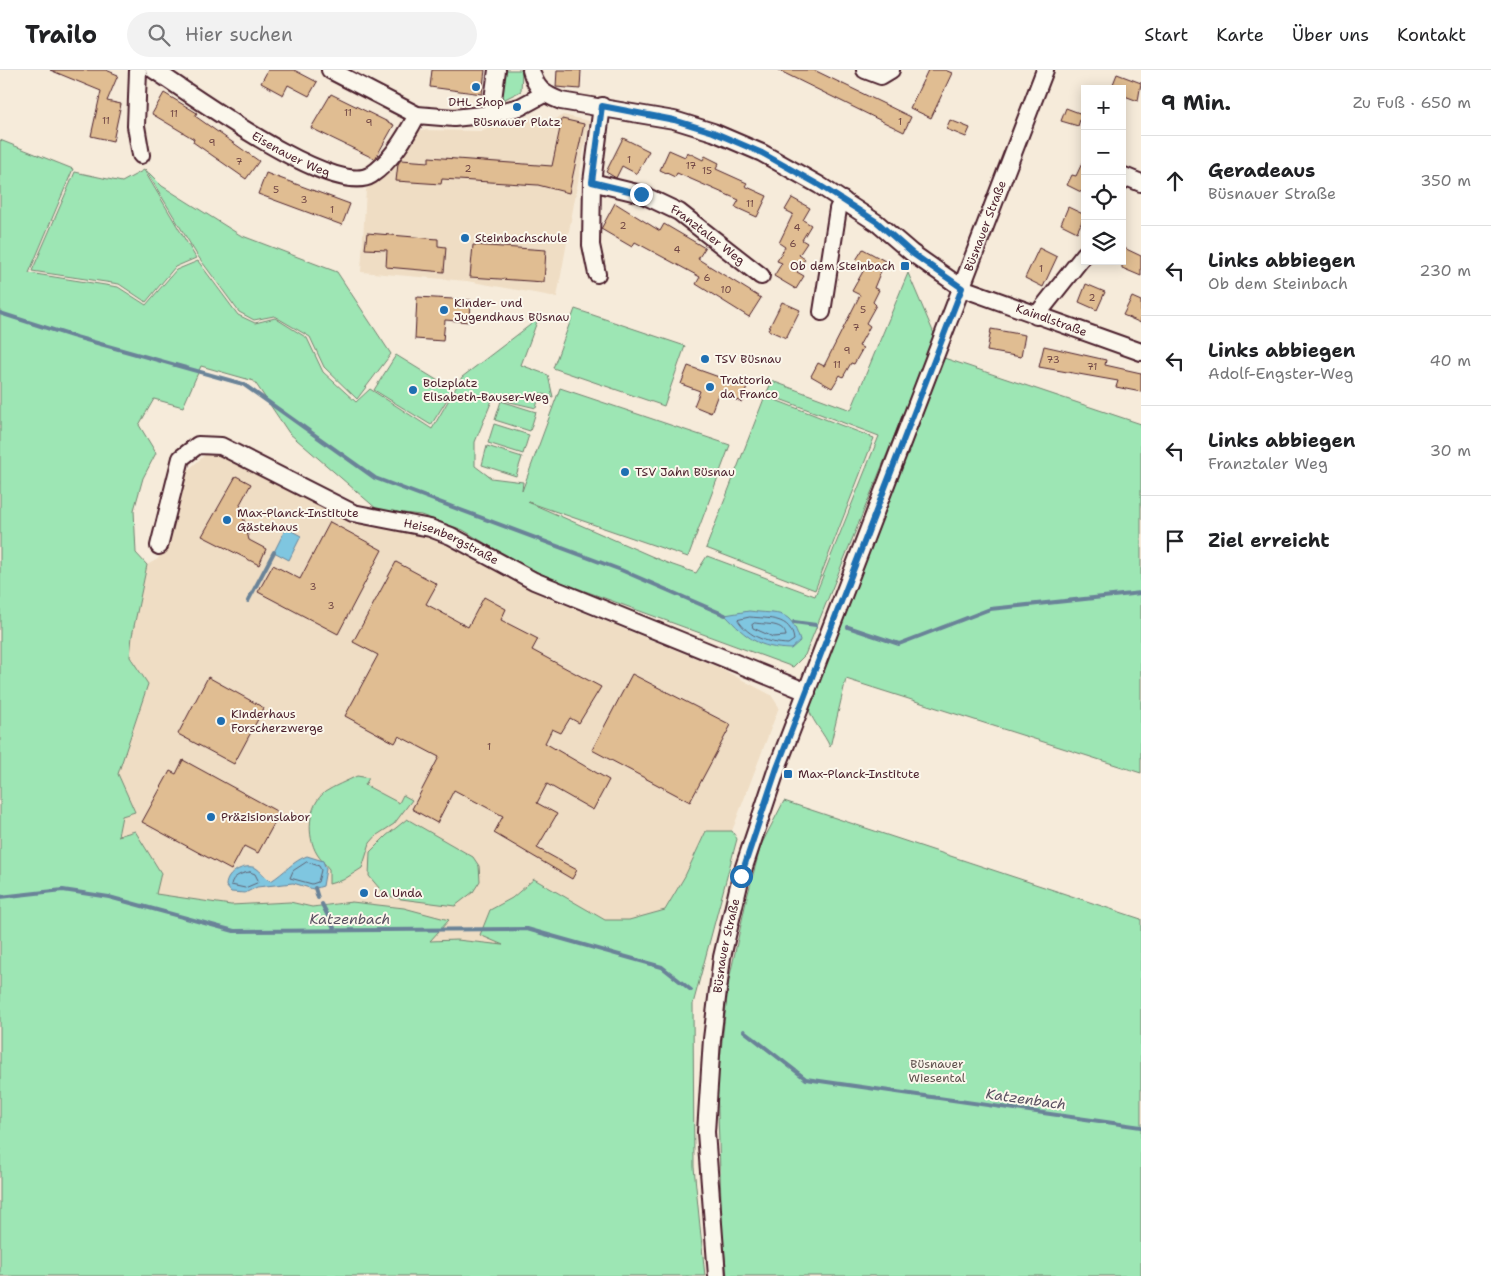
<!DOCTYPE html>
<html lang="de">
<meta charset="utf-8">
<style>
:root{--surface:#fff;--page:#f2f2f2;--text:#202124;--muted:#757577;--line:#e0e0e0}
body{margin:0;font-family:"Shantell Sans",sans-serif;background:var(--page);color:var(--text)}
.controls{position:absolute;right:15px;top:15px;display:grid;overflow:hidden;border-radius:0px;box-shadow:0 2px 12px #0003}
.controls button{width:45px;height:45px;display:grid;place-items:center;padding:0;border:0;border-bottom:1px solid var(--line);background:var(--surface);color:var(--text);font:25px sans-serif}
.stop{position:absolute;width:15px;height:15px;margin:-11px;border:4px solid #1f6fb2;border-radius:50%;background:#fff}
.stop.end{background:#1f6fb2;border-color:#fff;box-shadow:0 1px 5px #0008}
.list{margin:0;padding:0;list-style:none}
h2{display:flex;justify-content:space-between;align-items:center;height:65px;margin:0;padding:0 20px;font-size:21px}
h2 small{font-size:16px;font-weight:400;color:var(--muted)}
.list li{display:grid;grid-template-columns:32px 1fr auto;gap:15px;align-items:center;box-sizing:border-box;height:90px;padding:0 20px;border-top:1px solid var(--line)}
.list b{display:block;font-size:19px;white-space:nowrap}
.list p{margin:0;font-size:16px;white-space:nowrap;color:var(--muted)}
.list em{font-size:16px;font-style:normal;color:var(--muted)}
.icon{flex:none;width:28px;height:28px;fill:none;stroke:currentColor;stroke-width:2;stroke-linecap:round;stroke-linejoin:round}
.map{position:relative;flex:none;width:1141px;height:1206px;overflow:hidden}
header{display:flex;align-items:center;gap:30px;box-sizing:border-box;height:70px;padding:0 25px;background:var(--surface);border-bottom:1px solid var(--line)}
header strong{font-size:24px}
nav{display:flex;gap:28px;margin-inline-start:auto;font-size:18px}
.search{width:350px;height:45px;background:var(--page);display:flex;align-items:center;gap:12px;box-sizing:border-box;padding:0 18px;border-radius:28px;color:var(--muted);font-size:19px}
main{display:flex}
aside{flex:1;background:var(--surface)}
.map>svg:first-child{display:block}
.built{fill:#efddc4}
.green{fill:#9de6b4;stroke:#748270}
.water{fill:#7fc6e0;stroke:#6a8398}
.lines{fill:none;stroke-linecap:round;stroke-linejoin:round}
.shore{stroke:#5f6273;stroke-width:1}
.stream{stroke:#6a8398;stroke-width:4}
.building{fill:#e0bd92;stroke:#4a1f2b}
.minor-casing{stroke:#4a1f2b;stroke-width:20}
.minor{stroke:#fbf7ec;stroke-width:16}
.route{stroke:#1f6fb2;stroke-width:6}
.poi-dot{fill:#1f6fb2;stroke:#fbf7ec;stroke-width:2}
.labels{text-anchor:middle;stroke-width:4;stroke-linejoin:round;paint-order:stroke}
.number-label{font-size:10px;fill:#704645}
.poi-label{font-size:12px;fill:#4a1f2b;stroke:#fbf7ec;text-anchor:start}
.street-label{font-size:12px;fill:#4a1f2b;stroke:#fbf7ec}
.park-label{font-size:12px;fill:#5f514d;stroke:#fbf7ec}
.water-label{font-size:14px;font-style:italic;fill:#5a5161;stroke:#fbf7ec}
</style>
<header>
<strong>Trailo</strong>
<div class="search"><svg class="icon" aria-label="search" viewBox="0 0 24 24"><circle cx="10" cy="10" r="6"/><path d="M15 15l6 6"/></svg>Hier suchen</div>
<nav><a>Start</a><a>Karte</a><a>Über uns</a><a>Kontakt</a></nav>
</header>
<main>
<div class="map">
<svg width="1141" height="1206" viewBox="0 0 1141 1206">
<rect width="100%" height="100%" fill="#f6ebda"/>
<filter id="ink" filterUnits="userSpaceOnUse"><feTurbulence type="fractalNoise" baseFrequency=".02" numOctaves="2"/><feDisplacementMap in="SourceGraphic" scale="10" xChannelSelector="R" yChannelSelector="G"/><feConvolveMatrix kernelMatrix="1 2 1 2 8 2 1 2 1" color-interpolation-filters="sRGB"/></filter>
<g filter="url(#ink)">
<g class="built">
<polygon points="563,45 589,51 557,227 467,211 361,202 366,120 419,60 481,61 523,49 554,50"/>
<polygon points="206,384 226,386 371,457 414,463 456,478 511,510 548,528 720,598 771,625 779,637 732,761 706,761 685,806 665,840 629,850 605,850 534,809 512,828 490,840 480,865 505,875 457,870 429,871 448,850 324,834 312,837 290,832 231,835 155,824 161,802 135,761 118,767 122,746 135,742 118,704 148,614 130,587 132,566 147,495 158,489 175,425 188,400"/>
</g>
<g class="green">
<polygon points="503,0 522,0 521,21 503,30 501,28"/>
<polygon points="0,70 73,99 29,203 118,217 146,235 176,200 198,191 238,245 255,253 275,248 307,268 323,302 356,332 370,319 432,359 462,307 538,249 521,295 548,305 553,327 540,323 536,338 493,328 475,372 475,396 491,408 523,412 522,421 560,318 730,375 688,487 528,432 667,493 696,503 707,486 815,526 879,366 766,324 772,311 851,340 908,203 935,266 805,585 793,597 555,510 518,493 463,460 421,445 378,440 289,363 254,311 201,296 183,337 154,329 139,355 156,383 143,408 134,440 136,483 147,495 132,566 130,587 148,614 118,704 135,742 122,746 118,766 135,761 161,803 156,824 231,835 290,832 312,837 352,832 404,838 449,850 430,871 457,870 503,875 480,865 490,840 512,828 534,809 605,850 629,850 665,840 685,806 706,761 732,761 737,769 693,934 694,1097 705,1206 0,1206"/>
<polygon points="145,99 162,116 240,165 337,202 391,284 357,329 324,297 310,267 274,246 254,250 239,242 197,185"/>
<polygon points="144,100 196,188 175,197 146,232 119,214 32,201 75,102 122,112"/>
<polygon points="575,239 685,276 664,336 553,298"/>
<polygon points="396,285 453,320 431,355 374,320"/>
<path d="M944,288L1141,354V703L846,609L830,677C824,663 814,654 809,640Z"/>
<polygon points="765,326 874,368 815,520 706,478"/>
<polygon points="501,331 536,342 530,361 495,350"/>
<polygon points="494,354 529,365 523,384 488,373"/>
<polygon points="487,376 522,387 516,406 482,395"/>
<path d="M357,706L369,708L365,715L399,733L403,725L412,730L394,754L377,765L370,773L362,798L343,810L329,814V799C325,794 320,789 317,784C306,766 308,735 325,722C334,716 347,711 357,706Z"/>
<polygon points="784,731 1141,849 1141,1206 727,1206 722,1160 717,1015 729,910 747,827 761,775"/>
<polygon points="407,749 473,787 479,796 480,811 473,822 455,836 401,829 385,825 369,806 370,782 386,766"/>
</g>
<g class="water">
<polygon points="286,458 301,466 289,490 274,482"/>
<path d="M749,541C781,545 790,538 800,571L791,579C758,578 747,568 725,545Z"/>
<path d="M307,786L323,791L326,799L323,816L313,819L293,813L257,817L245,823L231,822L226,816C226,803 244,793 256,798C261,801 265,808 271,811C284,803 293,791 307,786Z"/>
</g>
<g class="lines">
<g class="shore">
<path d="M750,547C769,549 791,546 794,570L788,574C769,573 749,568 738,550Z"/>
<path d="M755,553C766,555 784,552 786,566L773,567L753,558L752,555Z"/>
<polygon points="307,792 319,796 321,800 318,812 312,814 290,808 293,801"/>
<path d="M250,802L255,804L259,812L245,818L231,815C232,806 242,803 250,802Z"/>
</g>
<g class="stream">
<polyline points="0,243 72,266 243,314 375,408 621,500 725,545"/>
<polyline points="248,531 274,482"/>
<polyline points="794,552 816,555"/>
<polyline points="848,557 899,574 990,539 1141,523"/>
<polyline points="315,818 318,828"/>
<polyline points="0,827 63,820 109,827 234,861 527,859 662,897 691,920"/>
<polyline points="322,834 335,860"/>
<polyline points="744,961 806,1009 1141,1057"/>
</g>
</g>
<g class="building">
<polygon points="50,0 106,0 118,5 107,31 121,34 113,71 91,66 101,21"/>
<polygon points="268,0 294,0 317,12 309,26 288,15 283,25 261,13"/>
<polygon points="432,0 485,0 482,24 430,17"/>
<polygon points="557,0 581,0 580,19 556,17"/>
<polygon points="778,0 814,0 911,47 904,62"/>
<polygon points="928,0 945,0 952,3 931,48 910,38"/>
<polygon points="1117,4 1141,13 1138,31 1122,25 1122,19 1111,19"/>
<polygon points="164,23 197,43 195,46 259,91 246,109 193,72 194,69 152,44"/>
<polygon points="331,24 394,55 375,89 311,58"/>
<polygon points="1066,38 1082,44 1078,56 1061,51"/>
<polygon points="562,49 584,54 569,123 538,115 442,109 441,114 396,111 398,94 401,90 429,92 429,87 552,96"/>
<polygon points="950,50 970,58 966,67 946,59"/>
<polygon points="623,68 649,81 637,104 622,96 616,108 606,102"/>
<polygon points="669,80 685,87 687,82 703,90 705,86 719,93 716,99 747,113 745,116 767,126 757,147 735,137 739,130 677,103 675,107 660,100"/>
<polygon points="1085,87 1085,124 1067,115 1072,105 1076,106"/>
<polygon points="266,103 350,134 342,155 258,124"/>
<polygon points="792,128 810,138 803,150 811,155 802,170 807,173 799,185 805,189 797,202 804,206 796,219 774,206 782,193 777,191 785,177 779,173 793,144 785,140"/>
<polygon points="615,133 660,161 664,154 705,178 698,189 761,228 749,247 696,214 700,207 635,172 632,177 601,159"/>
<polygon points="1068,137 1085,145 1077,162 1061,154"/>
<polygon points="367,163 438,169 438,176 446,177 444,202 386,197 387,180 365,179"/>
<polygon points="473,175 546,180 544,212 470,207"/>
<polygon points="1122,177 1141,186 1141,206 1122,198"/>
<polygon points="1039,178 1057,187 1043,217 1025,208"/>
<polygon points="863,179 885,191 874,218 879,220 873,232 876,235 866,253 870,256 859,276 863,278 854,294 851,293 843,307 840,305 832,318 811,306 818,293 824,296 860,225 852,221 866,196 856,190"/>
<polygon points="1086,214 1105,222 1097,240 1079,232"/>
<polygon points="417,227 471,230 470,252 445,250 443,271 415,269"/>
<polygon points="1132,227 1141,231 1141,253 1123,245"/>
<polygon points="782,232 800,240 786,268 768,260"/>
<polygon points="991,259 1025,265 1021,287 987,281"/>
<polygon points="1044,276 1106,290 1105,295 1141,303 1141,322 1116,317 1118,311 1039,297"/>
<polygon points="688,296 747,317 742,332 718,324 711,343 694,336 700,321 681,314"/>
<polygon points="236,406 251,414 240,434 249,470 266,479 259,495 202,466"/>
<polygon points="330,452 382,480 338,564 258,522 273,495 300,509"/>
<polygon points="396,492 437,514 426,534 468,557 484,527 506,539 501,550 538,569 532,580 601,617 579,653 570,648 561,663 552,659 545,673 609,710 593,740 547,714 537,733 557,744 537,778 577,800 572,809 494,763 503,746 454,720 437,753 412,739 439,687 399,666 395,673 345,646 378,585 353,572"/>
<polygon points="632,604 731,655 690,732 592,680"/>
<polygon points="208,607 264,638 234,694 178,664"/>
<polygon points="183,690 280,743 258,783 244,776 231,800 142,752 170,701 176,704"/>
</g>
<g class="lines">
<g class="minor-casing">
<g id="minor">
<polyline points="138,0 136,56 141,85"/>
<path id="s1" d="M154,0C190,23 334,129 371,105C391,92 406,66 417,45"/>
<polyline points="330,0 417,45 454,48 491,44 520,37 544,24"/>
<path id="s2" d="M531,0C536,19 543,24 561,31L674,50L713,62L762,83L819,115L877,153L912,183L962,218L1141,282"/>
<polyline points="865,0 881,6 891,0"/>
<polyline points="491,44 497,0"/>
<polyline points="1122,111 1124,106 1141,113"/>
<path id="s3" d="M592,112L641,124L679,142L761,206"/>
<polyline points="597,204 591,175 592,112 602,36"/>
<polyline points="822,242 838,139 843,130"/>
<polyline points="1036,246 1085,184"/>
<path id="s4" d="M159,476L181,388L198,375L221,376L353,443L430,458L451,466L534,511L807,622"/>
<path id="s5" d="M717,1206L706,1062L712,969L722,887L741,806L777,698L1045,0"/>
</g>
</g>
<use href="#minor" class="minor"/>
</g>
</g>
<g class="lines" filter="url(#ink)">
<polyline class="route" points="641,124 592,112 602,36 674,50 713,62 762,83 819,115 877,152 912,183 962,218 777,698 741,806"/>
</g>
<g class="poi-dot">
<circle cx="476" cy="17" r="5"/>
<circle cx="517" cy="37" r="5"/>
<circle cx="465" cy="168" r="5"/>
<rect x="900" y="191" width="10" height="10" rx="2.5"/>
<circle cx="444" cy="240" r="5"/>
<circle cx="705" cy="289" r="5"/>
<circle cx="710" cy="317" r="5"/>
<circle cx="413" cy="320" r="5"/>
<circle cx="625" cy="402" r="5"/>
<circle cx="227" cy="450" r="5"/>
<circle cx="221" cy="651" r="5"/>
<rect x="783" y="699" width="10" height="10" rx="2.5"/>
<circle cx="211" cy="747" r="5"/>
<circle cx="364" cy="823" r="5"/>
</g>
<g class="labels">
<g class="number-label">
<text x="348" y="46">11</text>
<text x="174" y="47">11</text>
<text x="106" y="54">11</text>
<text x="900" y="55">1</text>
<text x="369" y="56">9</text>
<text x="212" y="76">9</text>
<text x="629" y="93">1</text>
<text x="239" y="95">7</text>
<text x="691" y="99">17</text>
<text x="468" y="102">2</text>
<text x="707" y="104">15</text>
<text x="276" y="123">5</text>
<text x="304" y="133">3</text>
<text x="750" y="137">11</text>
<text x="332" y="143">1</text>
<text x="623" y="159">2</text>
<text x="797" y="161">4</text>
<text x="793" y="177">6</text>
<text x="677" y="183">4</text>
<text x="1041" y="202">1</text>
<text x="707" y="211">6</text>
<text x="726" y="223">10</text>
<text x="1092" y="231">2</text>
<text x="863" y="243">5</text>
<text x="856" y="261">7</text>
<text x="847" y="284">9</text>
<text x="1053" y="293">73</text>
<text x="837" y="298">11</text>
<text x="1092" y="300">71</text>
<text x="313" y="520">3</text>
<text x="331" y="539">3</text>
<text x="489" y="680">1</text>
</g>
<g class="poi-label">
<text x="476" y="36" text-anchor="middle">DHL Shop</text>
<text x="517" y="56" text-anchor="middle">Büsnauer Platz</text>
<text x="475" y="172">Steinbachschule</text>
<text x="895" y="200" text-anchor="end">Ob dem Steinbach</text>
<text x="454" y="237">Kinder- und<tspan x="454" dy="14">Jugendhaus Büsnau</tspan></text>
<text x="715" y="293">TSV Büsnau</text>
<text x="720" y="314">Trattoria<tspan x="720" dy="14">da Franco</tspan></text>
<text x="423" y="317">Bolzplatz<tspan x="423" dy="14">Elisabeth-Bauser-Weg</tspan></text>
<text x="635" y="406">TSV Jahn Büsnau</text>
<text x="237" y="447">Max-Planck-Institute<tspan x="237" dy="14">Gästehaus</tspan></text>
<text x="231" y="648">Kinderhaus<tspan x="231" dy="14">Forscherzwerge</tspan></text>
<text x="798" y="708">Max-Planck-Institute</text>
<text x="221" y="751">Präzisionslabor</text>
<text x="374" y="827">La Unda</text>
</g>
<g class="street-label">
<text dy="4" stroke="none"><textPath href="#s1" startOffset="161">Eisenauer Weg</textPath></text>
<text dy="4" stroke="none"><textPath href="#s5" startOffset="1098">Büsnauer Straße</textPath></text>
<text dy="4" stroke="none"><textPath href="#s3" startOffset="129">Franztaler Weg</textPath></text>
<text dy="4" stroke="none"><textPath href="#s2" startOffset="591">Kaindlstraße</textPath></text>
<text dy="4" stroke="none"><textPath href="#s4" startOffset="386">Heisenbergstraße</textPath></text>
<text dy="4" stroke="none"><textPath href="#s5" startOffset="332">Büsnauer Straße</textPath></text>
</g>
<g class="park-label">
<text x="937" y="998">Büsnauer<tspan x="937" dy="14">Wiesental</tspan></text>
</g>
<g class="water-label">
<text x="350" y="854">Katzenbach</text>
<text transform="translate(1026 1029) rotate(8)" y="5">Katzenbach</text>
</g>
</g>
</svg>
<div class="controls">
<button>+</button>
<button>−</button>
<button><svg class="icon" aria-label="locate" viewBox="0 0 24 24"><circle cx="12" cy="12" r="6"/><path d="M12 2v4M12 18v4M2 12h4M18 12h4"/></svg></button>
<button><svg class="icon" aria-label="layers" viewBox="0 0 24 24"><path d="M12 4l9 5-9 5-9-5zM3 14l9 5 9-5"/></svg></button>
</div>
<div class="stop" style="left:741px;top:806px"></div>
<div class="stop end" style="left:641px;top:124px"></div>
</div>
<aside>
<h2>9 Min.<small>Zu Fuß · 650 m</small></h2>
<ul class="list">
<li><svg class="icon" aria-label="ahead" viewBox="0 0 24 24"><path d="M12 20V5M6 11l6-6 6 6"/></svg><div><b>Geradeaus</b><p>Büsnauer Straße</p></div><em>350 m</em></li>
<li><svg class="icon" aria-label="left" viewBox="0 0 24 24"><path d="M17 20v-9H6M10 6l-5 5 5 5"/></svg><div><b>Links abbiegen</b><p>Ob dem Steinbach</p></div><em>230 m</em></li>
<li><svg class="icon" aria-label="left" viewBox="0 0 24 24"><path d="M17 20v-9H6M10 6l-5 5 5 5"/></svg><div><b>Links abbiegen</b><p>Adolf-Engster-Weg</p></div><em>40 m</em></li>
<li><svg class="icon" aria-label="left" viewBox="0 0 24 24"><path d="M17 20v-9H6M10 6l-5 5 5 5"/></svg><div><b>Links abbiegen</b><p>Franztaler Weg</p></div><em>30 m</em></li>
<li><svg class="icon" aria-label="arrive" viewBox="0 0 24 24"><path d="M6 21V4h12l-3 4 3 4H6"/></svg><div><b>Ziel erreicht</b></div></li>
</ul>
</aside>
</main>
